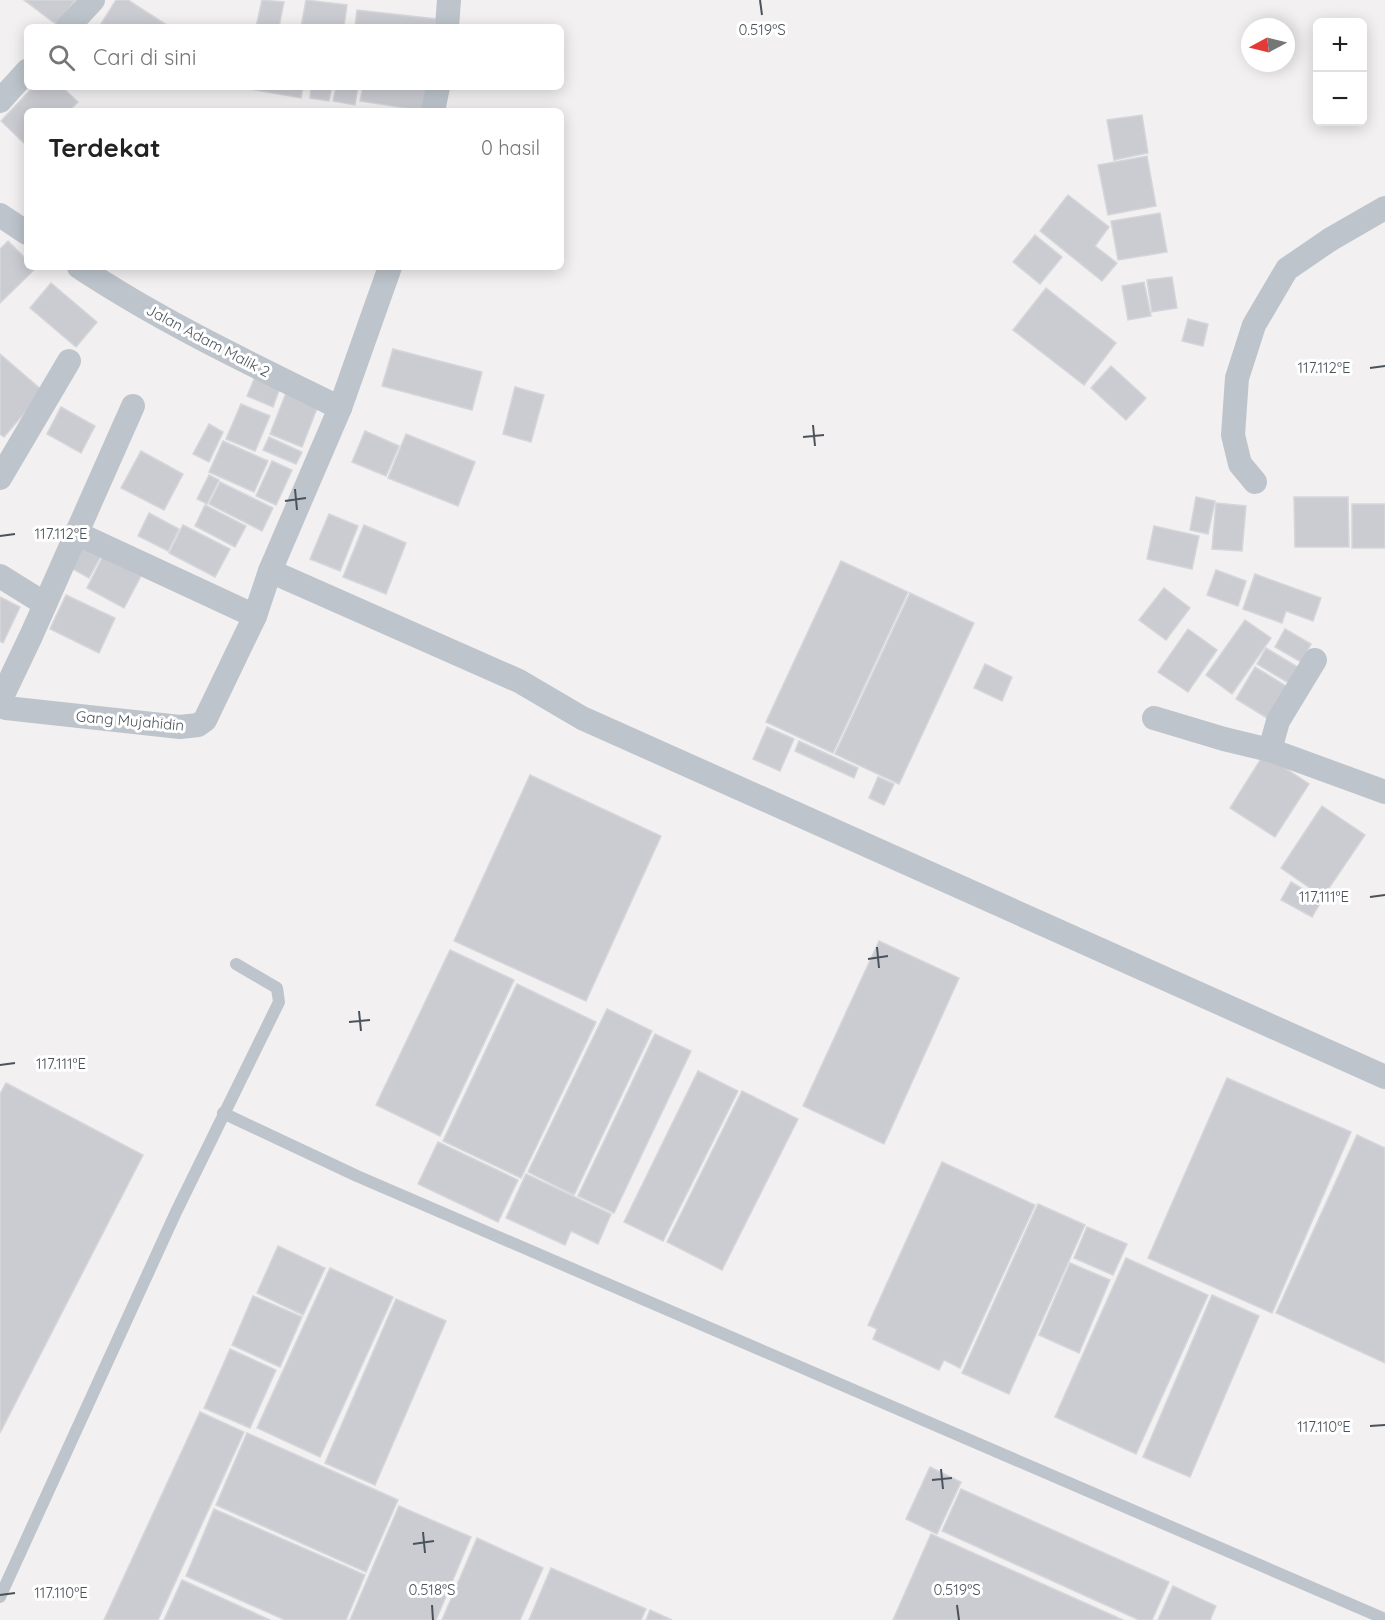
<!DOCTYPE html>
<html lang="id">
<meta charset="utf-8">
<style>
:root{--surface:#fff;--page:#f2f2f2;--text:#222;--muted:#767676;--line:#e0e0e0}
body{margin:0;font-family:Quicksand,sans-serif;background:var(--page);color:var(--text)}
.controls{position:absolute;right:18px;top:18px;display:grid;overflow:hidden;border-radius:9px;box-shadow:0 3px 15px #0003}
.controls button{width:54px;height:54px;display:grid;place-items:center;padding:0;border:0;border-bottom:2px solid var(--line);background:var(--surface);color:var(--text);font:30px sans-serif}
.compass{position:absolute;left:1241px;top:18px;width:54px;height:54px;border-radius:50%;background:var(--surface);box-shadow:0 3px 15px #0003;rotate:263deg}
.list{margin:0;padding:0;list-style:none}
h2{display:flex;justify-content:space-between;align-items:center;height:78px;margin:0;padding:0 24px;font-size:26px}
h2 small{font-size:20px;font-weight:400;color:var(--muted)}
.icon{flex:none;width:33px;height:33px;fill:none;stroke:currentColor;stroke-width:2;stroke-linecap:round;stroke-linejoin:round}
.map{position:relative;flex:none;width:1385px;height:1620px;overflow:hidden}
.search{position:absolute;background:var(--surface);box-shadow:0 3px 15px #0003;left:24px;top:24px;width:540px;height:66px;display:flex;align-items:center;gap:15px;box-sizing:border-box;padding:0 21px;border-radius:9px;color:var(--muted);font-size:22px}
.panel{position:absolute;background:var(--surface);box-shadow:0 3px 15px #0003;left:24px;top:108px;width:540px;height:162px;border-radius:9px}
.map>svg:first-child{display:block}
.building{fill:#cbccd2;stroke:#d5d6da;stroke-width:1.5}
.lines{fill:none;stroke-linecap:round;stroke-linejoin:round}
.service{stroke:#bdc4cb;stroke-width:12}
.minor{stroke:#bdc4cb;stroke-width:24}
.ticks{fill:none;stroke:#4a535b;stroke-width:2}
.labels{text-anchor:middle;stroke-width:6;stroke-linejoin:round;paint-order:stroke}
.street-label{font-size:15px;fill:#4a535b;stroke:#fff}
.ticks-label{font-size:15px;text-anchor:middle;fill:#4a535b;stroke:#fff;stroke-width:6;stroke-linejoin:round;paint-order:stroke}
</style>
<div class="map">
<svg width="1385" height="1620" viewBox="0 0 1385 1620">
<rect width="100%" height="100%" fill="#f2f0f0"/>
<g class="building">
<polygon points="24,0 75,0 57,25"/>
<polygon points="116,0 128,0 170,27 99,27"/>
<polygon points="262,0 284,2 279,27 256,27"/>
<polygon points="306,0 347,5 344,27 301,27"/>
<polygon points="357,10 436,19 435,27 355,27"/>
<polygon points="33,87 62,87 78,102 69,111 27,111 27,146 1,121"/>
<polygon points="239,87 303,87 301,98"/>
<polygon points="311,87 332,87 329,101 310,98"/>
<polygon points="336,87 358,87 355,105 333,101"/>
<polygon points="363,87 427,87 424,111 360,101"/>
<polygon points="1142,115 1148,153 1114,160 1107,120"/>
<polygon points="1147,156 1156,206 1108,215 1098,165"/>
<polygon points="1068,195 1109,227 1095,246 1117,263 1102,281 1040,231"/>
<polygon points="1160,213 1167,252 1118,260 1111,221"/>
<polygon points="1035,235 1062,257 1040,284 1013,262"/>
<polygon points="8,241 27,260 27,267 35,269 0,303 0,249"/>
<polygon points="1172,277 1177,308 1152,312 1147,280"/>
<polygon points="1144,282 1151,316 1128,320 1122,286"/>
<polygon points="51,283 97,322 76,347 30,308"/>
<polygon points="1046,288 1116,343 1084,385 1013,330"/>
<polygon points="1188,319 1208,324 1203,346 1182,341"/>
<polygon points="393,349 482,372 472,410 382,386"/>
<polygon points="0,354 43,391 4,437 0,434"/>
<polygon points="1111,366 1146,398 1126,420 1091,388"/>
<polygon points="255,377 280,388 273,407 247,396"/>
<polygon points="515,387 544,395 531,442 503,434"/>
<polygon points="286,393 318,406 302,447 270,434"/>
<polygon points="241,404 270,416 255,451 226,439"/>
<polygon points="61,407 95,426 81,453 47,434"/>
<polygon points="209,424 223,432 209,462 193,454"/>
<polygon points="365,431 399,446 386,476 352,462"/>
<polygon points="406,434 475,462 458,506 388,478"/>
<polygon points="269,437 302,452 296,464 263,450"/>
<polygon points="223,441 268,461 254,492 209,472"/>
<polygon points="141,451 183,474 164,510 121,488"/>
<polygon points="272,461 292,470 276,505 256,496"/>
<polygon points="209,475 219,480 207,504 197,499"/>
<polygon points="220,482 273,508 262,531 209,504"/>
<polygon points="1196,497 1215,501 1208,534 1190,530"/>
<polygon points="1294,497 1348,497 1349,547 1295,547"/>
<polygon points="1216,503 1246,506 1242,551 1212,549"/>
<rect x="1352" y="504" width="33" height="44"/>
<polygon points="205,505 246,526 235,547 195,526"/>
<polygon points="149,513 179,529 168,551 138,536"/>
<polygon points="329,514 358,526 340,571 310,559"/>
<polygon points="183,525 230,549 215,577 169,553"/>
<polygon points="364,525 406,543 386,594 343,577"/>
<polygon points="1154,526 1199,536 1192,569 1147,559"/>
<polygon points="85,542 103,552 89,578 71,568"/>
<polygon points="103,556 141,576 124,608 87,588"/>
<polygon points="841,561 908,592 833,753 766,722"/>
<polygon points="1216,570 1246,581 1238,606 1207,595"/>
<polygon points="1255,574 1321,598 1313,621 1286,611 1282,623 1243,609"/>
<polygon points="1164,588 1190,608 1166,640 1139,620"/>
<polygon points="910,593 974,623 899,784 835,754"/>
<polygon points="66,595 115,618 99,653 50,629"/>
<polygon points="0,597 20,607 3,643 0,641"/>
<polygon points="1245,620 1271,638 1232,694 1206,675"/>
<polygon points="1188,629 1217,650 1188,692 1158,672"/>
<polygon points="1285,629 1311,644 1301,662 1275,647"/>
<polygon points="1266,648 1301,669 1292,685 1257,664"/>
<polygon points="985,664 1012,677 1002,701 974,688"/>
<polygon points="1255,667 1291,689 1272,721 1236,699"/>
<polygon points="767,727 794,739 780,771 753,759"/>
<polygon points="799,741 858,768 854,778 795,751"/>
<polygon points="1264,754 1309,784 1275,837 1230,808"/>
<polygon points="530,775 661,836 586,1001 454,941"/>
<polygon points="878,777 894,784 884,805 869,798"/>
<polygon points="1322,806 1365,835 1323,897 1281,868"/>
<polygon points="1291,882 1322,900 1312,917 1281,900"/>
<polygon points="879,941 959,978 884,1144 803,1106"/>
<polygon points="450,950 514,980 440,1136 376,1105"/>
<polygon points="517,984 596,1022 521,1178 443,1141"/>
<polygon points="607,1009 652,1031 574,1195 528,1172"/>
<polygon points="655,1034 691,1051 614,1213 578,1196"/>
<polygon points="698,1071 738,1091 663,1241 624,1222"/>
<polygon points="1227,1078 1351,1132 1272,1313 1148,1258"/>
<polygon points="6,1083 143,1155 0,1433 0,1094"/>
<polygon points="742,1091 798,1119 722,1270 667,1242"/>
<polygon points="1357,1135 1385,1148 1385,1363 1276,1313"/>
<polygon points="438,1142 518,1180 498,1222 418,1184"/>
<polygon points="942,1162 1035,1205 960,1368 944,1360 939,1370 873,1339 877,1329 868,1325"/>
<polygon points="526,1174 611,1214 598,1244 571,1231 565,1245 506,1218"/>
<polygon points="1038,1204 1085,1225 1009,1394 962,1373"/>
<polygon points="1087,1227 1127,1244 1113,1275 1074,1258"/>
<polygon points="278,1246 325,1268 303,1315 257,1293"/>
<polygon points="1126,1258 1208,1295 1136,1454 1055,1417"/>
<polygon points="1070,1263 1110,1280 1079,1353 1039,1335"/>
<polygon points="330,1268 393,1297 320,1457 257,1428"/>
<polygon points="1212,1295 1259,1316 1190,1477 1143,1457"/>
<polygon points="253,1296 302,1317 280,1367 232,1345"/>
<polygon points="396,1299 446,1321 375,1485 325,1463"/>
<polygon points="230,1349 276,1370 250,1428 204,1408"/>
<polygon points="200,1412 244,1432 158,1620 104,1620"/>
<polygon points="247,1433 398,1500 366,1572 216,1505"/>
<polygon points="930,1467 961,1482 937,1534 906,1519"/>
<polygon points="961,1489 1169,1582 1152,1620 1139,1620 942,1531"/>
<polygon points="399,1506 471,1537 436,1620 350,1620"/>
<polygon points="214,1509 365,1575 346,1620 285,1620 186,1576"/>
<polygon points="931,1534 1123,1620 893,1620"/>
<polygon points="477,1538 543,1568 520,1620 442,1620"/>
<polygon points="551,1568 646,1609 641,1620 529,1620"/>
<polygon points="182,1580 270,1620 164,1620"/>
<polygon points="1173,1586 1216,1606 1210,1620 1158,1620"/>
<polygon points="650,1610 672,1620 646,1620"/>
</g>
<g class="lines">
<g class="service">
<polyline points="223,1113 357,1176 1385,1619"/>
<polyline points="0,1597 176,1212 279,1002 277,988 236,964"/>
</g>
<g class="minor">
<polyline points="68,27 93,0"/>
<polyline points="447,27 449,0"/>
<polyline points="0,101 27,71"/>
<polyline points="433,111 438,87"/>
<polyline points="0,215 27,233"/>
<path d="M79,267C162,322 251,364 340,408"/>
<polyline points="133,406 31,636 1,699 1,704 6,708 180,727 198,725 205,720 255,616 270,571 340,408 390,267"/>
<polyline points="0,478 69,361"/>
<polyline points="1255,482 1240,464 1233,435 1237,378 1254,325 1287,269 1331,239 1385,208"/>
<polyline points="76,533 255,616"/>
<polyline points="270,571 519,681 582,718 1385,1077"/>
<polyline points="0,576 45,604"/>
<polyline points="1154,718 1224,739 1270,750 1385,792"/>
<polyline points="1270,750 1278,721 1315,660"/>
</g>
</g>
<path class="ticks" d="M760,0L762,15M1370,368L1385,366M813,425L815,446M803,437L824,435M295,489L297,510M285,501L306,498M0,536L15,534M1370,897L1385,895M877,947L879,968M868,959L888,956M359,1011L361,1031M349,1022L370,1020M0,1065L15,1063M1370,1426L1385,1425M941,1469L943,1489M932,1480L952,1478M423,1532L425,1553M413,1544L434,1541M0,1595L15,1593M432,1605L433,1620M957,1605L959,1620"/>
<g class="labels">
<g class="street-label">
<text transform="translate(208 341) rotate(28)" y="5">Jalan Adam Malik 2</text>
<text transform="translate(130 721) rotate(5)" y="5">Gang Mujahidin</text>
</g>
</g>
<g class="ticks-label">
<text x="762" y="35">0.519°S</text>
<text x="1324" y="373">117.112°E</text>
<text x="61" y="539">117.112°E</text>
<text x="1324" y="902">117.111°E</text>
<text x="61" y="1069">117.111°E</text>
<text x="1324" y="1432">117.110°E</text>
<text x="432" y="1595">0.518°S</text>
<text x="957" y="1595">0.519°S</text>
<text x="61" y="1598">117.110°E</text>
</g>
</svg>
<div class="controls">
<button>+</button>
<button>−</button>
</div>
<svg class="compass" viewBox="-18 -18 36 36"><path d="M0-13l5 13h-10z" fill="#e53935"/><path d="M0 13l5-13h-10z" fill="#767676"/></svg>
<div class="search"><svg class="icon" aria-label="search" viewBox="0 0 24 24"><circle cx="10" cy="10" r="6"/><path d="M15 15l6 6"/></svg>Cari di sini</div>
<section class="panel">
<h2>Terdekat<small>0 hasil</small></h2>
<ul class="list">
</ul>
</section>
</div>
